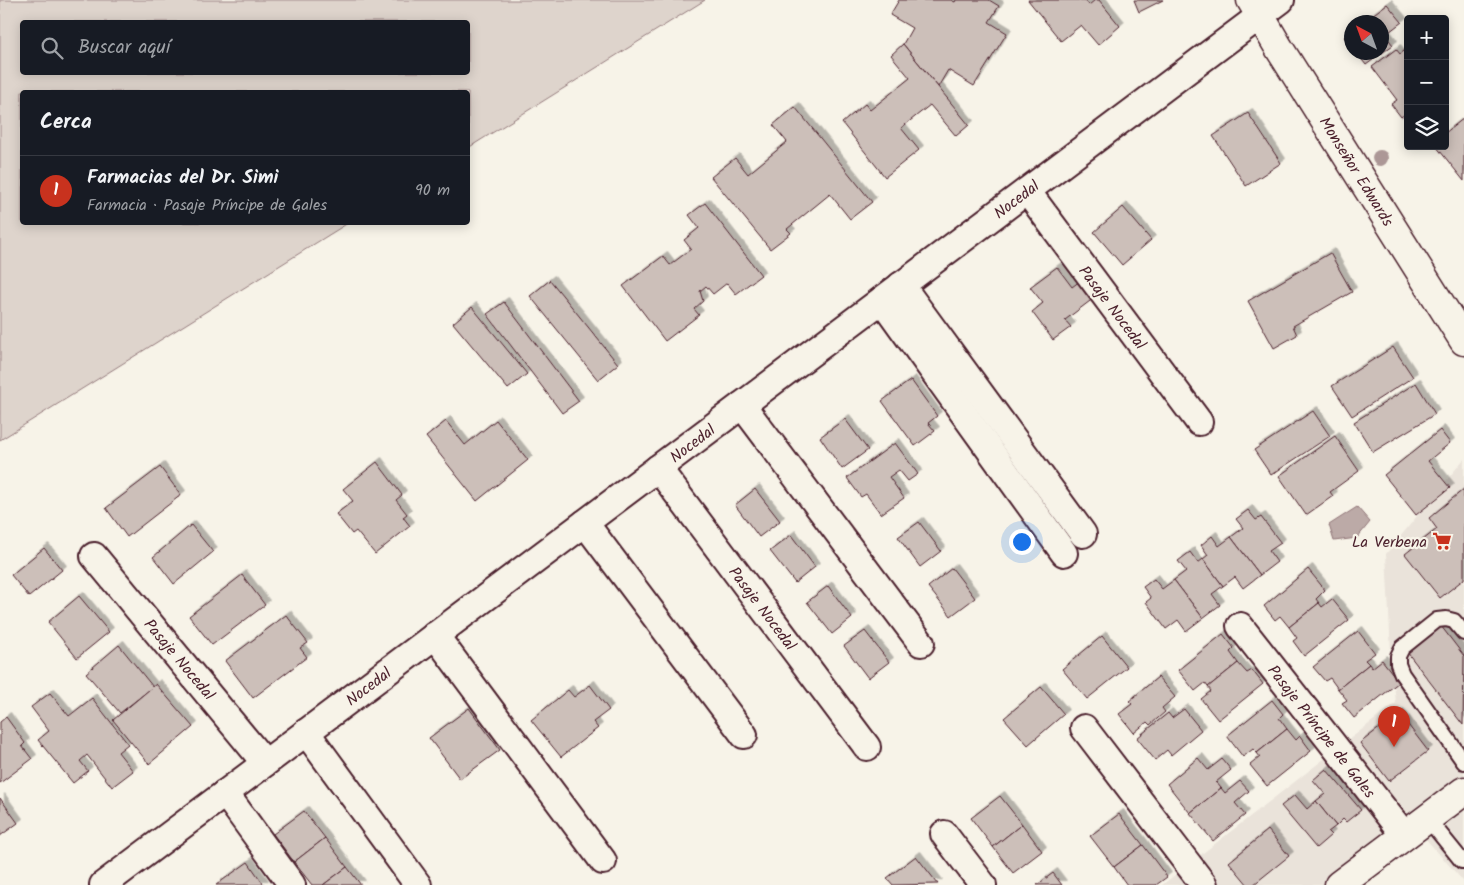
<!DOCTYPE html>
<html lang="es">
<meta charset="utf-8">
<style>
:root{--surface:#171b24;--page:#242831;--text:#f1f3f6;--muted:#9ea1a6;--line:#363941;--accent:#c8321e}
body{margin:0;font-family:Kalam,sans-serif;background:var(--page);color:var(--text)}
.controls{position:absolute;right:15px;top:15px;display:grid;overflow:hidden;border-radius:5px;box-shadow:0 2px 12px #0003}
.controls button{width:45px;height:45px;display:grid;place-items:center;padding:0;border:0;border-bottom:1px solid var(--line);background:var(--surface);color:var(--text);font:25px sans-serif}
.compass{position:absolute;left:1344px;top:15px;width:45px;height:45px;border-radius:50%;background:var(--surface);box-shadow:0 2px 12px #0003;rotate:319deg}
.you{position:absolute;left:1021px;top:541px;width:18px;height:18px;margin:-12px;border:4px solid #fff;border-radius:50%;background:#1a73e8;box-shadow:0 0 0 8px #1a73e833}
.badge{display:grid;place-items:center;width:32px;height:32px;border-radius:50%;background:var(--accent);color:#fff;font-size:16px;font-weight:700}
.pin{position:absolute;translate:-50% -41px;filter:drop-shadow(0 1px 2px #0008)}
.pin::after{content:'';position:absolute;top:26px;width:18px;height:15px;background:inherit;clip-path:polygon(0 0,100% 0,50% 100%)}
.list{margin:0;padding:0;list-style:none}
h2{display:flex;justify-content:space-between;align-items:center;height:65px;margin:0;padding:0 20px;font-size:21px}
h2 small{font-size:16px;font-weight:400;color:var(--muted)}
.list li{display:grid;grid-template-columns:32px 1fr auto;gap:15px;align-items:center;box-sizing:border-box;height:70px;padding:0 20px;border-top:1px solid var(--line)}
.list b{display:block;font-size:19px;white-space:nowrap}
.list p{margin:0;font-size:16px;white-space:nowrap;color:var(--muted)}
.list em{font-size:16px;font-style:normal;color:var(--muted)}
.icon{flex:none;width:28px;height:28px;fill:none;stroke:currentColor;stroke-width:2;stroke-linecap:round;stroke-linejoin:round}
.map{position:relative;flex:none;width:1464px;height:885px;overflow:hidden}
.search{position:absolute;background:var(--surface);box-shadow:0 2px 12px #0003;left:20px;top:20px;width:450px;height:55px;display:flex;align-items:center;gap:12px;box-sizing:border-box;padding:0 18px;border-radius:5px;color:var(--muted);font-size:19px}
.panel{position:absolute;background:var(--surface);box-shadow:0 2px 12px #0003;left:20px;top:90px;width:450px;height:135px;border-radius:5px}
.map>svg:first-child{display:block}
.built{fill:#eae3da}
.green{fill:#ded4cc;stroke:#947a7c;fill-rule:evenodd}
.water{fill:#bcaaa7;stroke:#8e7275}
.building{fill:#ccbfb9;stroke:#4a1f2b;filter:url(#shadow)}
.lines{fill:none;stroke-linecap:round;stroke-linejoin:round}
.service-casing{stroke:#4a1f2b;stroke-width:18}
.minor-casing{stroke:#4a1f2b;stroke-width:30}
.tertiary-casing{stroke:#4a1f2b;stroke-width:31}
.secondary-casing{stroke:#4a1f2b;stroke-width:31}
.service{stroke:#f7f3e8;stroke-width:14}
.minor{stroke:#f7f3e8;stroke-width:26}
.tertiary{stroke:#f7f3e8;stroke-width:28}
.secondary{stroke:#f7f3e8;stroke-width:28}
.tree{fill:#ac9796}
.labels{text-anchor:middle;stroke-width:4.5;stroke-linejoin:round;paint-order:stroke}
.street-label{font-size:16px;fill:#4a1f2b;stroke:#f7f3e8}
.poi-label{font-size:16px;fill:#4a1f2b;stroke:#f7f3e8;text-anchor:end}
</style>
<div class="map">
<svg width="1464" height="885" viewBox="0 0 1464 885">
<defs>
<filter id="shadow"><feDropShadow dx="4.5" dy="-4.5" stdDeviation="0" flood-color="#0004"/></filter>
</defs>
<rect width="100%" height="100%" fill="#f7f3e8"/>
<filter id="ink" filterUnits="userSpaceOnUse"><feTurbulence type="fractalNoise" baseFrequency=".02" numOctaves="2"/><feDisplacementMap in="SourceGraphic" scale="10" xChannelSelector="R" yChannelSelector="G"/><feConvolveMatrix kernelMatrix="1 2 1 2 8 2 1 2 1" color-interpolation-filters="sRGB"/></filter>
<g filter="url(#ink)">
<polygon class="built" points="1464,459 1464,882 1409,820 1324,885 1162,885 1396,703 1391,653 1386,554"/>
<path class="green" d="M0,0H705L468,148V92H22V222L348,223L0,440ZM22,22H468V72H22Z"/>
<polygon class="water" points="1357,507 1370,522 1357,538 1334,541 1329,525"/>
<g class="building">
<polygon points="899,0 951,0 955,2 956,0 989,0 999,6 989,22 1007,33 974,86 948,70 938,87 903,44 912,28 890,15"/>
<polygon points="1028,0 1085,0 1089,5 1095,0 1099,0 1120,26 1098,45 1081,25 1061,41"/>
<polygon points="1134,0 1163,0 1139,12"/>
<polygon points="1387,4 1402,22 1385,35 1393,45 1366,65 1356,52 1382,52 1382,22 1363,22"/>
<polygon points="1352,32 1352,46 1344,37"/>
<polygon points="903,44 969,125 956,136 930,105 901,128 919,150 885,177 842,123 865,104 870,110 910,78 891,55"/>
<polygon points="1408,48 1408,112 1401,117 1391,104 1397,100 1372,67 1396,49 1400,54"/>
<polygon points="795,107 872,202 850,219 830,194 787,229 791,233 770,249 711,177 735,158 748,174 787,142 773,125"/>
<polygon points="1248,113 1281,163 1246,186 1213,136"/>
<polygon points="1464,118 1464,181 1436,146 1445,146 1445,133"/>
<polygon points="705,203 761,275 736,294 727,283 713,294 706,286 700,291 703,301 694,309 699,315 665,341 623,286 663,256 670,265 691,249 684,240 699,228 689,215"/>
<polygon points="1123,207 1151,240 1122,265 1094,232"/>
<polygon points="1330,253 1352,292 1293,326 1297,335 1274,348 1248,301"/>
<polygon points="1057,267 1072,287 1080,281 1094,298 1065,320 1071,327 1053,340 1032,312 1043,303 1030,287"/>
<polygon points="550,280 618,364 598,380 530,296"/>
<polygon points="504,302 579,401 562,413 487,314"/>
<polygon points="472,307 527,374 508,389 453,323"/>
<polygon points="1393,347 1413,377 1352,416 1332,386"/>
<polygon points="911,380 937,416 928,423 935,431 915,446 882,401"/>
<polygon points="1416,383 1435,414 1373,452 1354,422"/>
<polygon points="1313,411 1330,436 1271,475 1254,450"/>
<polygon points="845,419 868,450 842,469 820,437"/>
<polygon points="496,420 528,460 477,501 426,437 446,421 465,445"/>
<polygon points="1440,430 1450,443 1428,461 1450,488 1416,515 1384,475"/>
<polygon points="1335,436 1359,471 1330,492 1333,496 1306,515 1279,476"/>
<polygon points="895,443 918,474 908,481 899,470 889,477 904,498 881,514 866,494 861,497 847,478"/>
<polygon points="377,462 402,495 396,500 407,514 403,517 410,526 375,554 356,531 352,534 336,514 353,501 343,489"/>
<polygon points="160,467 181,495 127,537 106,508"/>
<polygon points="755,489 780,521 759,537 735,505"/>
<polygon points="1464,489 1464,579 1440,598 1405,554 1437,529 1429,518"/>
<polygon points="1248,510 1256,520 1261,517 1281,543 1269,551 1277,562 1260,575 1231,537 1243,528 1236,519"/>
<polygon points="919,522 941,551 920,567 898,537"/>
<polygon points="191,525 213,552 174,584 153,557"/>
<polygon points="791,535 815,567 795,583 770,551"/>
<polygon points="1212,536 1219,546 1231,537 1260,575 1243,588 1235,577 1223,586 1203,559 1208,555 1201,545"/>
<polygon points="44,548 62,570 29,597 11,575"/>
<polygon points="1190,552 1198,563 1203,559 1223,586 1212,594 1220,605 1203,618 1174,580 1186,571 1178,561"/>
<polygon points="952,568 975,598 951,616 928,587"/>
<polygon points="1308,569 1325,590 1316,599 1319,603 1289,627 1280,616 1275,620 1264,606"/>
<polygon points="242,575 265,605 212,645 189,616"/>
<polygon points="1154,579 1162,589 1174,580 1203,618 1186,631 1178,620 1166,629 1146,602 1151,598 1143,587"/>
<polygon points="828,586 852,618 832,634 807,602"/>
<polygon points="79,596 109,632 77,658 48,622"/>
<polygon points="1332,599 1349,620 1304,656 1293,641 1297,638 1289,627 1319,603 1322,607"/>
<polygon points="286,615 308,643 300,648 307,657 253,698 225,661"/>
<polygon points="1441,626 1464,656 1463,725 1407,652"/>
<polygon points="865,631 889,662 868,678 844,646"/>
<polygon points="1358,631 1375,653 1365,660 1369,664 1338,689 1330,678 1325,681 1313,667"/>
<polygon points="1223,634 1234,648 1230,652 1238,663 1208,687 1205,683 1195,691 1178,670"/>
<polygon points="1102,636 1127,667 1087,699 1062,669"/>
<polygon points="119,645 153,687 120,713 86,673"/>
<polygon points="1382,660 1399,682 1354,718 1342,703 1347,700 1338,689 1369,664 1372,668"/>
<polygon points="1238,663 1247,673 1252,670 1263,684 1218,720 1201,699 1211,691 1208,687"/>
<polygon points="1158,677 1175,697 1162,708 1165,712 1150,725 1147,722 1134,733 1119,714 1132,704 1129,701"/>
<polygon points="156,684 193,727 149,764 113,720"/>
<polygon points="590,685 609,710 593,722 598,728 561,757 531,720 568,690 574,697"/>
<polygon points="1041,687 1064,714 1028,745 1004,718"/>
<polygon points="50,693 69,716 92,698 128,744 118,752 133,771 112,787 87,755 80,761 88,771 73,783 38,740 49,731 31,707"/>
<polygon points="1272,700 1283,714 1279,718 1287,729 1257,753 1253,749 1243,757 1227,736"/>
<polygon points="469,708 500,750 460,779 429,738"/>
<polygon points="1184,709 1201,730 1171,755 1167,750 1155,760 1137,738 1168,713 1172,718"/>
<polygon points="1399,713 1428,751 1389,781 1360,743"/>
<polygon points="6,717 25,743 22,746 32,759 0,783 0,722"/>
<polygon points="1287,729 1296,740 1300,736 1311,751 1267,786 1250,765 1260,757 1257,753"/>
<polygon points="1198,758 1208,770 1222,759 1231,770 1216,782 1221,788 1190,813 1167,784"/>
<polygon points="1326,769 1361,810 1346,822 1343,819 1336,826 1316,801 1325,794 1313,780"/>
<polygon points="1240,781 1249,791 1235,803 1245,815 1213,841 1190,813 1221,788 1225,793"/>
<polygon points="1295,795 1307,809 1316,801 1336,826 1328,832 1331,835 1316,848 1281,806"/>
<polygon points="1000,796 1022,824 993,847 971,818"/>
<polygon points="0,798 18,823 0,836"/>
<polygon points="304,811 325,838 294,862 273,834"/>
<polygon points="1119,814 1143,845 1114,867 1090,836"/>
<polygon points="1022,824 1042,851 1013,873 993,847"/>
<polygon points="1268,830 1289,856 1253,885 1248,885 1229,862"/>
<polygon points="325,838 347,867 323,885 312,885 294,862"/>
<polygon points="1143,845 1167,877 1156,885 1127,885 1114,867"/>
<polygon points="916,856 938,884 893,885 887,878"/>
<polygon points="248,862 264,885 216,885"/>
<polygon points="347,867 361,885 323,885"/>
<polygon points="1053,873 1062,885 1037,885"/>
</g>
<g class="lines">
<g class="service-casing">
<g id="service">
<polyline points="1464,633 1454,621 1446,619 1437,620 1402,648 1398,656 1398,664 1402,674 1464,762"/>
<polyline points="1428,819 1462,861 1464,861"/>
</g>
</g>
<g class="minor-casing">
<g id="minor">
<polyline points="1027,191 1199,422"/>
<polyline points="901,285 1083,534"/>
<polyline points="882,300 1064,553"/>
<polyline points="742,405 921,643"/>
<polyline points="658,468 867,747"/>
<polyline points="585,523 744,735"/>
<polyline points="94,556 265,763"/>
<polyline points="1240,626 1405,836"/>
<polyline points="435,635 603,861"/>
<polyline points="1084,728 1204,885"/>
<polyline points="306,732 418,885"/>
<polyline points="225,793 292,885"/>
<polyline points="944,834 983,885"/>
<polyline points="103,885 1281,0"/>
</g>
</g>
<g class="tertiary-casing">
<polyline id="tertiary" points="1251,0 1279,48 1464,341"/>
</g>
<g class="secondary-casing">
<polyline id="secondary" points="1339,885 1464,791"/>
</g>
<use href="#service" class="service"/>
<use href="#minor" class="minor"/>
<use href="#tertiary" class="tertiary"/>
<use href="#secondary" class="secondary"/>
</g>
<circle class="tree" cx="1380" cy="158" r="8"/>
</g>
<defs>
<g id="supermarket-bare" transform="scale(1.5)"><path d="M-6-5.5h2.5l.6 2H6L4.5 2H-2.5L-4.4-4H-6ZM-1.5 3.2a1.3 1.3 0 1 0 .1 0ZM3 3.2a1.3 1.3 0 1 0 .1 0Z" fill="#c8321e" stroke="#f7f3e8" stroke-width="2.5" paint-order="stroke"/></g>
</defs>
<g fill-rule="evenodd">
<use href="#supermarket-bare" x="1442" y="541"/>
</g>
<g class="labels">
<g class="street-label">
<text transform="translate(1357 171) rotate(58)" y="6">Monseñor Edwards</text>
<text transform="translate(1016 199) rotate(-37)" y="6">Nocedal</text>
<text transform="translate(1113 307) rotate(53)" y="6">Pasaje Nocedal</text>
<text transform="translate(692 443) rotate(-37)" y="6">Nocedal</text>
<text transform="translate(763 608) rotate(53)" y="6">Pasaje Nocedal</text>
<text transform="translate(180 659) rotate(50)" y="6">Pasaje Nocedal</text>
<text transform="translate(368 686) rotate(-37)" y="6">Nocedal</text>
<text transform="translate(1322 731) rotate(52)" y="6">Pasaje Príncipe de Gales</text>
</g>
<g class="poi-label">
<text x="1427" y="547">La Verbena</text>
</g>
</g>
</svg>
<div class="controls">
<button>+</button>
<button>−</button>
<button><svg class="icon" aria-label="layers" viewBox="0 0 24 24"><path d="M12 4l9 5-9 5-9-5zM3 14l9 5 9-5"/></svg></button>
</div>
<svg class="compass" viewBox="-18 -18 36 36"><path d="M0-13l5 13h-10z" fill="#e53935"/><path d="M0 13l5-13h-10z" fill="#9ea1a6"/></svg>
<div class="you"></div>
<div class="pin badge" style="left:1394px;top:747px">1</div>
<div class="search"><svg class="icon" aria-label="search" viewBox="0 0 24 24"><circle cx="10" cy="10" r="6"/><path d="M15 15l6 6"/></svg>Buscar aquí</div>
<section class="panel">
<h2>Cerca<small></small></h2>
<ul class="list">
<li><span class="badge">1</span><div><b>Farmacias del Dr. Simi</b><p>Farmacia · Pasaje Príncipe de Gales</p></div><em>90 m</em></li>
</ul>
</section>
</div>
